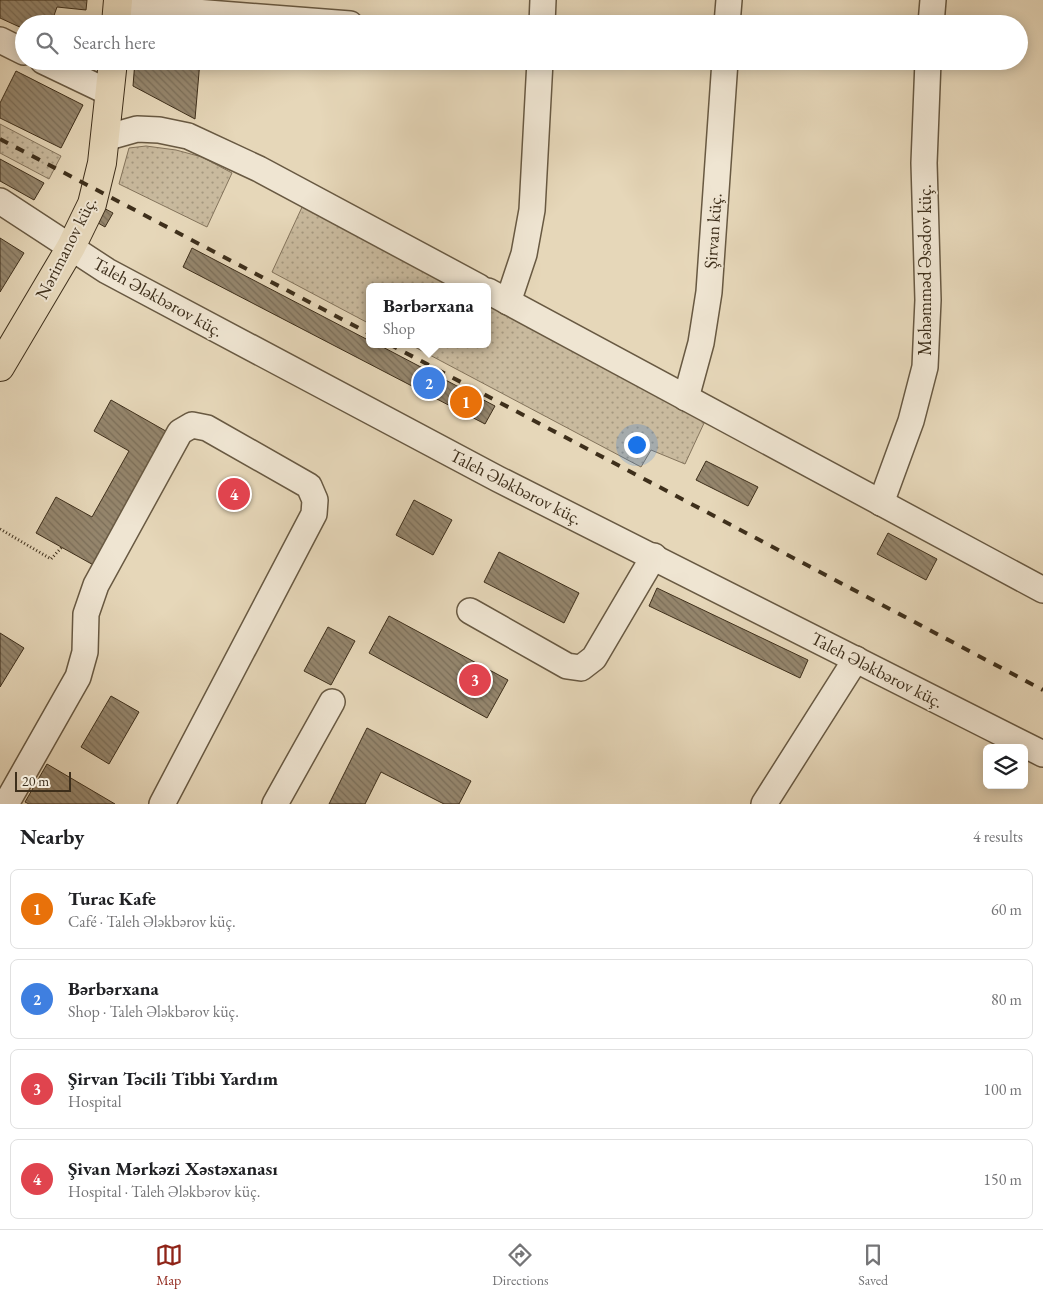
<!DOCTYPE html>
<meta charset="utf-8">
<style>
:root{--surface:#fff;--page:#f2f2f2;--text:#202124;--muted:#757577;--line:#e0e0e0;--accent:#8f2418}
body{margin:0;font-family:"EB Garamond",serif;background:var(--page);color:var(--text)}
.controls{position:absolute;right:15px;bottom:15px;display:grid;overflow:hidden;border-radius:8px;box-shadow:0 2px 12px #0003}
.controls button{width:45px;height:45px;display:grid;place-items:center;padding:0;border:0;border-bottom:1px solid var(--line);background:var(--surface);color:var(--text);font:25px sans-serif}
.scale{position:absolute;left:15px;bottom:12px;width:56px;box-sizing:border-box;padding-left:5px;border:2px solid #3e2f1b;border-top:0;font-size:14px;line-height:18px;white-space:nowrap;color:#3e2f1b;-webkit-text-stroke:4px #efe5d2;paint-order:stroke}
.you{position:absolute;left:636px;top:444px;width:18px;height:18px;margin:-12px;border:4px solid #fff;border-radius:50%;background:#1a73e8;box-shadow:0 0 0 8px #1a73e833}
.badge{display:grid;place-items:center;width:32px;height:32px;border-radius:50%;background:var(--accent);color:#fff;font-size:16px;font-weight:700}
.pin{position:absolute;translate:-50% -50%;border:2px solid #fff;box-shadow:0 1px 5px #0006}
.popup{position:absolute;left:366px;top:283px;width:125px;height:65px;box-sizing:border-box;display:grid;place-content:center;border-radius:8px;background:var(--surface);filter:drop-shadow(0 1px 4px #0005);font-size:16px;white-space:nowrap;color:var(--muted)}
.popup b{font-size:19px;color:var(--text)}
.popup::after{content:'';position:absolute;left:50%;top:100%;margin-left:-10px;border:10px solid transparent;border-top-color:var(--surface)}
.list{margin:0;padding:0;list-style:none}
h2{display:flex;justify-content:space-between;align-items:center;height:65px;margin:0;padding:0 20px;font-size:21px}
h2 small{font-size:16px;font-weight:400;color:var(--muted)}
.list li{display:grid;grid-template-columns:32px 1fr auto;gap:15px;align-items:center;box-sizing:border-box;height:80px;margin:0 10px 10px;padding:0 10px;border:1px solid var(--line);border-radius:8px}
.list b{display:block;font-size:19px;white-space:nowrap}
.list p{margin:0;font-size:16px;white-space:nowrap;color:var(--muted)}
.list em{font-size:16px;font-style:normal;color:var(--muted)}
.icon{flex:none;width:28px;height:28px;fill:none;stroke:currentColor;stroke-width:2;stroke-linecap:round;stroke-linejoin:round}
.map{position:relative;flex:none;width:1043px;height:804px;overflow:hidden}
.search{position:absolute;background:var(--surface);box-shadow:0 2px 12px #0003;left:15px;right:15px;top:15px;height:55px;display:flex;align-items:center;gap:12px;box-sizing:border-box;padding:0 18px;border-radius:28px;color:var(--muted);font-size:19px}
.sheet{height:425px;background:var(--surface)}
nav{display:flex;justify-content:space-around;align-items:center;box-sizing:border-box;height:70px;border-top:1px solid var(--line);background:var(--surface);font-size:14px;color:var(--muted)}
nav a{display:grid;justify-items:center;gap:2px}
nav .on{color:var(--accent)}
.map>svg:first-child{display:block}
.grass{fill:url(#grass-dots);stroke:#84745c}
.building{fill:url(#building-back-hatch);stroke:#3e2f1b}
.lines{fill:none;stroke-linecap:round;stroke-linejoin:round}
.minor-casing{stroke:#685942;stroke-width:28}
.major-casing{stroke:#3e2f1b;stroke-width:30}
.path{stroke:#3e2f1b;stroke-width:3;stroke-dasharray:1 2.5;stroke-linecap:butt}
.minor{stroke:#efe5d2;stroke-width:25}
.major{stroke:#e6d7b9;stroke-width:28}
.rail{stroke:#3e2f1b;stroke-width:4;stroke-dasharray:9 9;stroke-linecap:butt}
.labels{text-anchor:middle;stroke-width:4;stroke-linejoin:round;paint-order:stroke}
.street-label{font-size:18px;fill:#3e2f1b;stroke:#efe5d2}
</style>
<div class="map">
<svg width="1043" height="804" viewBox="0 0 1043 804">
<defs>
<pattern id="grass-dots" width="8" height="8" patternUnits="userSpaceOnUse" patternTransform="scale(1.25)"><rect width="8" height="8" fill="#c9ba9e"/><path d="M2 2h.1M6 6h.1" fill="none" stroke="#a59880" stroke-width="1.8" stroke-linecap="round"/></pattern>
<pattern id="building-back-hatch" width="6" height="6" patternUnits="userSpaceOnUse" patternTransform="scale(1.25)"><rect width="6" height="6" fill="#95866d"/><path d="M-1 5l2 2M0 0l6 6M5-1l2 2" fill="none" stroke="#7b6e59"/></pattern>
</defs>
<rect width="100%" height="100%" fill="#e6d7b9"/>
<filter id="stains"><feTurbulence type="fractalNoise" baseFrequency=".004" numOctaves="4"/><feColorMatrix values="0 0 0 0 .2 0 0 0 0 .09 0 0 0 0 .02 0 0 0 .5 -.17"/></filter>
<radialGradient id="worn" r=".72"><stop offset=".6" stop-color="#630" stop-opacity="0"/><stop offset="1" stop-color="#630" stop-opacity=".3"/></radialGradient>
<g class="grass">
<polygon points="0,124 61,156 49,179 0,153"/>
<polygon points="146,146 176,150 202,157 232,173 207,227 119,184 129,148"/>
<polygon points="303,205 454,287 370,287 370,324 272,272"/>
<polygon points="488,305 705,421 685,464 651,450 641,467 409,344 488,344"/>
</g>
<g class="building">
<polygon points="0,0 87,0 86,10 57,7 51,24 24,24 24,29 0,18"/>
<polygon points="138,17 161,19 160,24 137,24"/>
<polygon points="135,61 200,61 195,119 133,86"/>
<polygon points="16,71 83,105 61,148 0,118 0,103"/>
<polygon points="0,159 44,183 34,200 0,181"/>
<polygon points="100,206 113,213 105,227 93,220"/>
<polygon points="0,238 24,253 0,292"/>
<polygon points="192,248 370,341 370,344 377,344 495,406 485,424 183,267"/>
<polygon points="111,400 171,434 97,567 36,533 56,497 92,517 129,451 94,431"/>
<polygon points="706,461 758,487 748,506 696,480"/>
<polygon points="414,500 452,520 433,555 396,535"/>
<polygon points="888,533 937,559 926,580 877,554"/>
<polygon points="499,552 579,593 564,623 484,582"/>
<polygon points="657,588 808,660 800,678 649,606"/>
<polygon points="389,616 508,680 487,718 369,653"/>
<polygon points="328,627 355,641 331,685 304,671"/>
<polygon points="0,633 24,648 0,687"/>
<polygon points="111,696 139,712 109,764 81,747"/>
<polygon points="367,728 471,781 459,804 444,804 381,772 365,804 329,804"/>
<polygon points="47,764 115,804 29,804 25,802"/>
</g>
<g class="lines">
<g class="minor-casing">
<g id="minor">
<polyline points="118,6 350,24"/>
<polyline points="542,24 543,0"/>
<polyline points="727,24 729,0"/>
<polyline points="931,24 933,0"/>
<polyline points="0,40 24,52"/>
<polyline points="43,61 110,93"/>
<polyline points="105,138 137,129 159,130 188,136 259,169 479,287"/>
<polyline points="0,201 107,271 137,287 498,479 1043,754"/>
<polyline points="488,291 1043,590"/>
<polyline points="508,302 524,254 532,210 540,61"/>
<polyline points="686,398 701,343 709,292 725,61"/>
<polyline points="881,503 911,421 925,367 928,300 924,163 928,61"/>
<polyline points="470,611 567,666 581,668 594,658 654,556"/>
<polyline points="6,804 78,677 85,652 86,614 96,585 180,432 192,425 207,428 309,486 315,500 314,514 162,804"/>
<polyline points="275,804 332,702"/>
<polyline points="764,804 856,659"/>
</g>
</g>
<g class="major-casing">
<g id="major">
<polyline points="116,24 118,0"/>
<polyline points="0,367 71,247 92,204 102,163 113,61"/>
</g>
</g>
<polyline class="path" points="0,529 51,559 62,547"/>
<use href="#minor" class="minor"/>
<use href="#major" class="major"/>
<g class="rail">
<polyline points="0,139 370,334"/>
<polyline points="389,344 1043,690"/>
</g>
</g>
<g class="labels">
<g class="street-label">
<text transform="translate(713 231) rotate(-86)" y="6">Şirvan küç.</text>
<text transform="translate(66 248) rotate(-63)" y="6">Nərimanov küç.</text>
<text transform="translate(925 270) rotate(-90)" y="6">Məhəmməd Əsədov küç.</text>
<text transform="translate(158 297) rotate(29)" y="6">Taleh Ələkbərov küç.</text>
<text transform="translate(516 487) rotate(27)" y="6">Taleh Ələkbərov küç.</text>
<text transform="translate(877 670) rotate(27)" y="6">Taleh Ələkbərov küç.</text>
</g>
</g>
<rect width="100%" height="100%" filter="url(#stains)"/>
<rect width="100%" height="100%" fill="url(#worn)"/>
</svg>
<div class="controls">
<button><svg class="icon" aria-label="layers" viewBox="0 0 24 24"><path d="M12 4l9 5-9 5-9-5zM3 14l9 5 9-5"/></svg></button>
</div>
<div class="scale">20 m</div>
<div class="you"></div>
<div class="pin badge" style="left:466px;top:402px;background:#e8710a">1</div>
<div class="pin badge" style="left:429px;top:383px;background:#3f7fe0">2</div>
<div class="popup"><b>Bərbərxana</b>Shop</div>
<div class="pin badge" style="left:475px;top:680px;background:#e0444e">3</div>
<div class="pin badge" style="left:234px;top:494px;background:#e0444e">4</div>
<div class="search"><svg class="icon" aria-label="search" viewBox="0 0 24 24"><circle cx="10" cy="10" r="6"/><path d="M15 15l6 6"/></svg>Search here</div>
</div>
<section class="sheet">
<h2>Nearby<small>4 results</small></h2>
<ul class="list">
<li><span class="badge" style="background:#e8710a">1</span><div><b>Turac Kafe</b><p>Café · Taleh Ələkbərov küç.</p></div><em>60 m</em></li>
<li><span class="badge" style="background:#3f7fe0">2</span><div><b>Bərbərxana</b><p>Shop · Taleh Ələkbərov küç.</p></div><em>80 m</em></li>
<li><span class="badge" style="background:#e0444e">3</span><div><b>Şirvan Təcili Tibbi Yardım</b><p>Hospital</p></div><em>100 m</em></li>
<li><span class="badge" style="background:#e0444e">4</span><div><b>Şivan Mərkəzi Xəstəxanası</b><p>Hospital · Taleh Ələkbərov küç.</p></div><em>150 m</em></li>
</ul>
</section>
<nav>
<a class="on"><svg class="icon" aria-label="map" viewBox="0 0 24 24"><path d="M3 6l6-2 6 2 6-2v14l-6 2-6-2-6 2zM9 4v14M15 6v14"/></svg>Map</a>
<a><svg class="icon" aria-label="directions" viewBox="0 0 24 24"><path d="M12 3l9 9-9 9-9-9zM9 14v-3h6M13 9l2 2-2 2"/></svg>Directions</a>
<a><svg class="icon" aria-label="saved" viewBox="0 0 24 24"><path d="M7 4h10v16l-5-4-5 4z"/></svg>Saved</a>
</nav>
